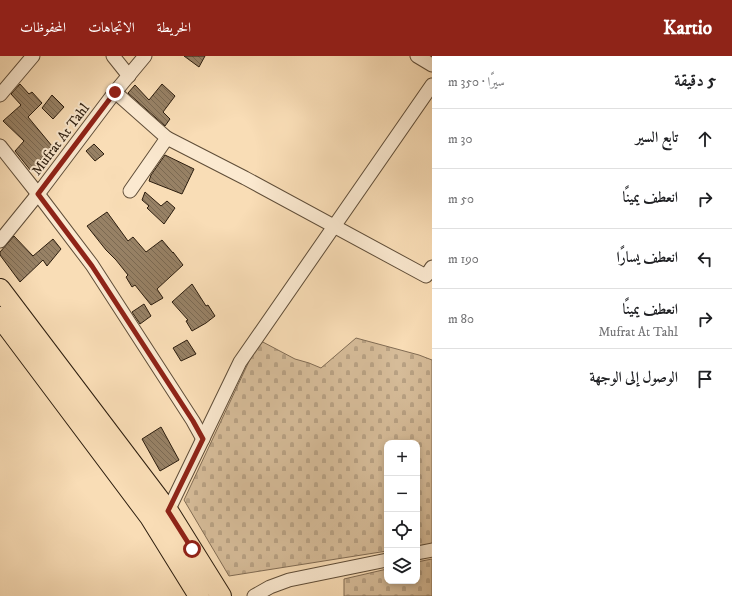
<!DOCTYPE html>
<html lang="ar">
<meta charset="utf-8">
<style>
:root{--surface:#fff;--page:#f2f2f2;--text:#202124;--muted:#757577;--line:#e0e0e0;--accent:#8f2418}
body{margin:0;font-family:"IM FELL DW Pica",Amiri,serif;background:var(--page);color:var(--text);direction:rtl}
.controls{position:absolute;right:12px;bottom:12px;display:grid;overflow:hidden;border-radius:8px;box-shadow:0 2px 6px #0003}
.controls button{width:36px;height:36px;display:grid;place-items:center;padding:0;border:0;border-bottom:1px solid var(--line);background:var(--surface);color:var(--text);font:20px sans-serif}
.stop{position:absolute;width:12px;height:12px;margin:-9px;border:3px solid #8f2418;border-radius:50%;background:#fff}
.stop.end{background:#8f2418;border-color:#fff;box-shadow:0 1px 4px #0008}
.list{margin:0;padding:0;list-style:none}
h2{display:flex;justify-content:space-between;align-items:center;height:52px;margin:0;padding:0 16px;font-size:17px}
h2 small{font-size:13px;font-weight:400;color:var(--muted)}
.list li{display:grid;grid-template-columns:26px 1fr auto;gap:12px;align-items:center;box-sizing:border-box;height:60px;padding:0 16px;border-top:1px solid var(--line)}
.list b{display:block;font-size:15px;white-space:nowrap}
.list p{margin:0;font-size:13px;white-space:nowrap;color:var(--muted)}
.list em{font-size:13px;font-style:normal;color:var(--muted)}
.icon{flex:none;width:22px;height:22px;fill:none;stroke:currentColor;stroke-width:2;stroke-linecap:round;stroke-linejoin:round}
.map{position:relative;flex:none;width:432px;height:540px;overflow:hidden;direction:ltr}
header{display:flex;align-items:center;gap:24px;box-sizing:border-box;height:56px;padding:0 20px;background:var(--accent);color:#fff}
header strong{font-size:19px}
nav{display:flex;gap:22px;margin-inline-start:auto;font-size:14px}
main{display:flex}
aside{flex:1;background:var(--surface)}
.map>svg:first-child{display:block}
.cemetery{fill:url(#cemetery-stones);stroke:#816c54}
.building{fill:url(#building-back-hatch);stroke:#2c1d0e}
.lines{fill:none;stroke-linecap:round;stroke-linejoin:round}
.minor-casing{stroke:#5f4d38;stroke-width:15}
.primary-casing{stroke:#2c1d0e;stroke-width:22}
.minor{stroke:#fbe9d0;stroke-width:13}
.primary{stroke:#f9ddb6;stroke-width:20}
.route{stroke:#8f2418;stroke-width:5}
.labels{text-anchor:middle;stroke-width:4;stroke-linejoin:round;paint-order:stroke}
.street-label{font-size:14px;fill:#2c1d0e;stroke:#fbe9d0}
</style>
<header>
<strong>Kartio</strong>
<nav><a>الخريطة</a><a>الاتجاهات</a><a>المحفوظات</a></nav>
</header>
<main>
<aside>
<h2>5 دقيقة<small>سيرًا · 350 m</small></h2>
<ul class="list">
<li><svg class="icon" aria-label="ahead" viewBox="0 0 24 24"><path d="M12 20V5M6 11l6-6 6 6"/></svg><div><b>تابع السير</b></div><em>30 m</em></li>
<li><svg class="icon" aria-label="right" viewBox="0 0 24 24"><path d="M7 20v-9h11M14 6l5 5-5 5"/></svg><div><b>انعطف يمينًا</b></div><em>50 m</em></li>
<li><svg class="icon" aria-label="left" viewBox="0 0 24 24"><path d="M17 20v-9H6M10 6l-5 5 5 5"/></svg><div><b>انعطف يسارًا</b></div><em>190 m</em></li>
<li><svg class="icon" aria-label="right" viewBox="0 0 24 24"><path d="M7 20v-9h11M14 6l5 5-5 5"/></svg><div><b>انعطف يمينًا</b><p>Mufrat At Tahl</p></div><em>80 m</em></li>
<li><svg class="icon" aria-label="arrive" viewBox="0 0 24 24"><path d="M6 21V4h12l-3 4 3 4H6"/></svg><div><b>الوصول إلى الوجهة</b></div></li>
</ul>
</aside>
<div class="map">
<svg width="432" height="540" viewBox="0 0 432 540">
<defs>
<pattern id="cemetery-stones" width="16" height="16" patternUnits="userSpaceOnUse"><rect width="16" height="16" fill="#d6bc99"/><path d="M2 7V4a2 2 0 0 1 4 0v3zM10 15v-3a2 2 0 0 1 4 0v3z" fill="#b8a183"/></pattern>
<pattern id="building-back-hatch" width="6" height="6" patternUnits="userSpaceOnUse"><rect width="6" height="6" fill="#978165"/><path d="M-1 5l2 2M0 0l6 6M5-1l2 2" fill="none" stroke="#7b6952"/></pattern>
</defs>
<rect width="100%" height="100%" fill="#f9ddb6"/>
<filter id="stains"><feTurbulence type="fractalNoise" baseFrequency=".005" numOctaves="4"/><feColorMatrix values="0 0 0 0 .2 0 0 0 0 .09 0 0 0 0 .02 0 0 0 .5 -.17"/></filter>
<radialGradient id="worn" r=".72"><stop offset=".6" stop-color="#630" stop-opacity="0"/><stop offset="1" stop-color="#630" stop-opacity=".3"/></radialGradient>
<g class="cemetery">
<polygon points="356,282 419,299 432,304 432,489 417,492 417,387 387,387 387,495 229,520 184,444 259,284 295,303 309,307 321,312"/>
<polygon points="432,503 432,540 344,540 344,523 387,513 387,525 417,525 417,506"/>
</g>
<g class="building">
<polygon points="184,0 205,0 199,11"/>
<polygon points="20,28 29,38 32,36 42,47 28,61 52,90 31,115 15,95 24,85 3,65 21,49 11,38"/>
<polygon points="162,28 175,40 163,56 170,63 165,70 128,37 135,29 149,44"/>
<polygon points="52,39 64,51 53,63 42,52"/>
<polygon points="94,88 104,98 95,105 86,95"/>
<polygon points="165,99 194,113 182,138 149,125 151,119"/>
<polygon points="145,136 161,150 167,145 175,152 164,168 147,152 149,150 142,144"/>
<polygon points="107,156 128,185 133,181 146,196 162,184 173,197 173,196 183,209 157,233 163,242 151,249 135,229 132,231 126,221 128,219 116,204 106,194 87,170"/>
<polygon points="14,180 33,200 53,183 61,193 47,210 43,204 20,226 0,199 0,196"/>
<polygon points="192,228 206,250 208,249 215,260 206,267 192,275 186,265 188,264 172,246"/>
<polygon points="144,248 151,260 140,268 132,256"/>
<polygon points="187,284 196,298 181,305 173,292"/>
<polygon points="161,371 179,404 160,415 142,383"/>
</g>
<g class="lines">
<g class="minor-casing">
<g id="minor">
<polyline points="113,0 129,20"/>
<polyline points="417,0 432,9"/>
<polyline points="115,36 167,82 245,122 426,220 432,211"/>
<polyline points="0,39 33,0"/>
<polyline points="0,90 38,138 92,209 193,365 203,383"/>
<polyline points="130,135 167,82"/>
<polyline points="0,185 38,138 115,36 145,0"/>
<polyline points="168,455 240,306 432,29"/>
<polyline points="417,497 432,494"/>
<polyline points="254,540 270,531 289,524 387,504"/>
</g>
</g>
<g class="primary-casing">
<g id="primary">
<polyline points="0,233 168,455 221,540"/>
<polyline points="0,261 150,461 199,540"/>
</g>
</g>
<use href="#minor" class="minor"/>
<use href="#primary" class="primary"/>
</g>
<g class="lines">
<polyline class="route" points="115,36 38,138 92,210 193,365 203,383 168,455 192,493"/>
</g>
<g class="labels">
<g class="street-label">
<text transform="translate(60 83) rotate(-53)" y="5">Mufrat At Tahl</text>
</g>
</g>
<rect width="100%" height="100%" filter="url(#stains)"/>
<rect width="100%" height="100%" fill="url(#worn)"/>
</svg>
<div class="controls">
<button>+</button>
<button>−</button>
<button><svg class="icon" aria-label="locate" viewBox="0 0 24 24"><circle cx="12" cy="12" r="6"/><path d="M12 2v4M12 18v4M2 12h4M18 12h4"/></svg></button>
<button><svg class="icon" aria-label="layers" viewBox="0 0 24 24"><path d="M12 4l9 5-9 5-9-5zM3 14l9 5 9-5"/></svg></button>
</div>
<div class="stop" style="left:192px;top:493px"></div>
<div class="stop end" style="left:115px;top:36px"></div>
</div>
</main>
